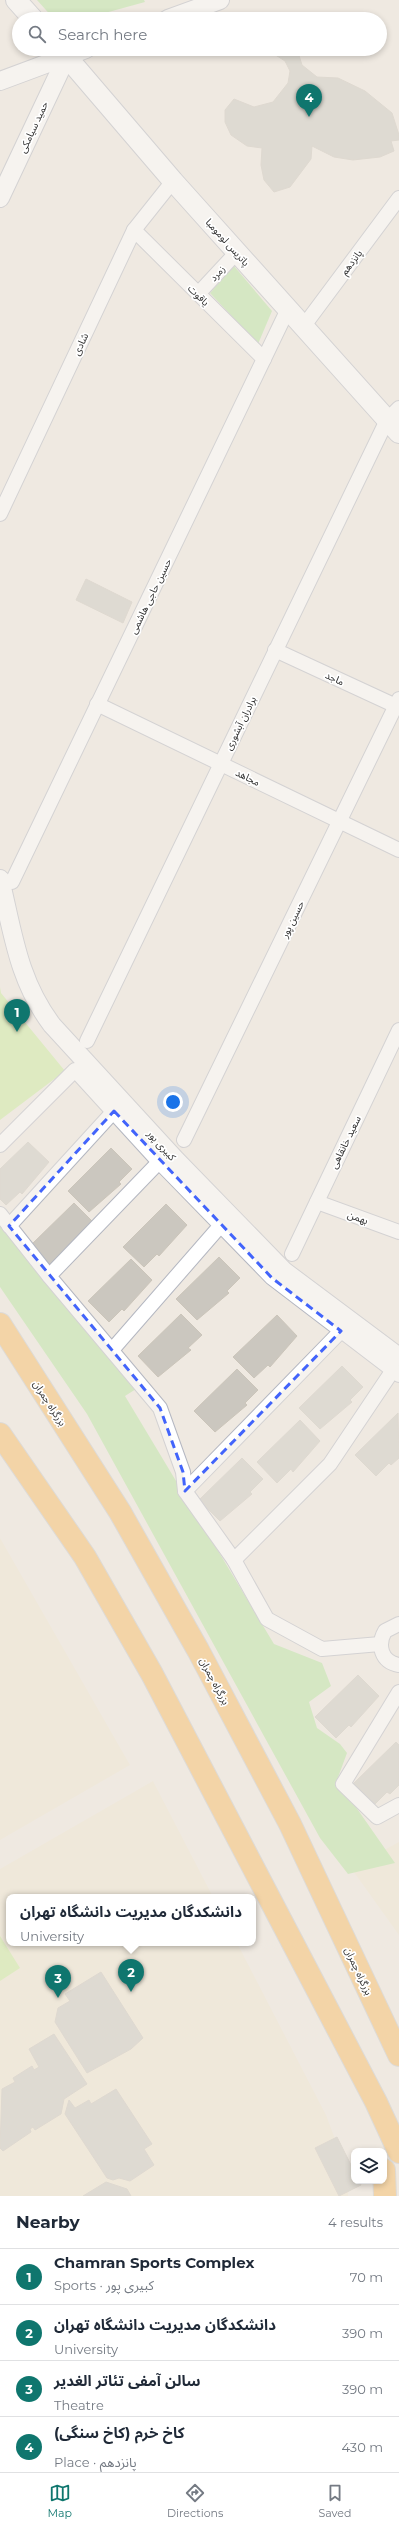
<!DOCTYPE html>
<meta charset="utf-8">
<style>
:root{--surface:#fff;--page:#f6f6f7;--text:#1f2937;--muted:#747a83;--line:#e0e1e3;--accent:#0f766e}
body{margin:0;font-family:Montserrat,"Noto Sans Arabic",sans-serif;background:var(--page);color:var(--text)}
.controls{position:absolute;right:12px;bottom:12px;display:grid;overflow:hidden;border-radius:8px;box-shadow:0 2px 6px #0003}
.controls button{width:36px;height:36px;display:grid;place-items:center;padding:0;border:0;border-bottom:1px solid var(--line);background:var(--surface);color:var(--text);font:20px sans-serif}
.you{position:absolute;left:173px;top:1102px;width:14px;height:14px;margin:-10px;border:3px solid #fff;border-radius:50%;background:#1a73e8;box-shadow:0 0 0 6px #1a73e833}
.badge{display:grid;place-items:center;width:26px;height:26px;border-radius:50%;background:var(--accent);color:#fff;font-size:13px;font-weight:700}
.pin{position:absolute;translate:-50% -33px;filter:drop-shadow(0 1px 2px #0008)}
.pin::after{content:'';position:absolute;top:21px;width:14px;height:12px;background:inherit;clip-path:polygon(0 0,100% 0,50% 100%)}
.popup{position:absolute;left:6px;top:1894px;width:250px;height:52px;box-sizing:border-box;display:grid;place-content:center;border-radius:8px;background:var(--surface);filter:drop-shadow(0 1px 3px #0005);font-size:13px;white-space:nowrap;color:var(--muted)}
.popup b{font-size:15px;color:var(--text)}
.popup::after{content:'';position:absolute;left:50%;top:100%;margin-left:-8px;border:8px solid transparent;border-top-color:var(--surface)}
.list{margin:0;padding:0;list-style:none}
h2{display:flex;justify-content:space-between;align-items:center;height:52px;margin:0;padding:0 16px;font-size:17px}
h2 small{font-size:13px;font-weight:400;color:var(--muted)}
.list li{display:grid;grid-template-columns:26px 1fr auto;gap:12px;align-items:center;box-sizing:border-box;height:56px;padding:0 16px;border-top:1px solid var(--line)}
.list b{display:block;font-size:15px;white-space:nowrap}
.list p{margin:0;font-size:13px;white-space:nowrap;color:var(--muted)}
.list em{font-size:13px;font-style:normal;color:var(--muted)}
.icon{flex:none;width:22px;height:22px;fill:none;stroke:currentColor;stroke-width:2;stroke-linecap:round;stroke-linejoin:round}
.map{position:relative;flex:none;width:399px;height:2196px;overflow:hidden}
.search{position:absolute;background:var(--surface);box-shadow:0 2px 6px #0003;left:12px;right:12px;top:12px;height:44px;display:flex;align-items:center;gap:10px;box-sizing:border-box;padding:0 14px;border-radius:22px;color:var(--muted);font-size:15px}
.sheet{height:276px;background:var(--surface)}
nav{display:flex;justify-content:space-around;align-items:center;box-sizing:border-box;height:56px;border-top:1px solid var(--line);background:var(--surface);font-size:11px;color:var(--muted)}
nav a{display:grid;justify-items:center;gap:2px}
nav .on{color:var(--accent)}
.map>svg:first-child{display:block}
.education{fill:#f0e6d1}
.green{fill:#b6e59e}
.pitch{fill:#c9ec9a}
.building{fill:#cbc7bf;stroke:#cbc5ba}
.lines{fill:none;stroke-linecap:round;stroke-linejoin:round}
.minor-casing{stroke:#b4b7c1;stroke-width:16}
.tertiary-casing{stroke:#b4b7c1;stroke-width:20}
.secondary-casing{stroke:#b4b7c1;stroke-width:22}
.trunk-casing{stroke:#c9c9c9;stroke-width:24}
.minor{stroke:#fff;stroke-width:14}
.tertiary{stroke:#fff;stroke-width:18}
.secondary{stroke:#fff;stroke-width:20}
.trunk{stroke:#f8ba60;stroke-width:22}
.marked{fill:none;stroke:#4264fb;stroke-width:3;stroke-dasharray:8 5;stroke-linejoin:round}
.labels{text-anchor:middle;stroke-width:3.5;stroke-linejoin:round;paint-order:stroke}
.street-label{font-size:10px;fill:#2e2e2e;stroke:#fff}
</style>
<div class="map">
<svg width="399" height="2196" viewBox="0 0 399 2196">
<rect width="100%" height="100%" fill="#efe9e1"/>
<g class="education">
<polygon points="0,1538 130,1765 0,1840"/>
<polygon points="153,1781 213,1897 9,1897 9,1943 237,1943 326,2115 349,2176 348,2196 0,2196 0,1869"/>
<polygon points="399,1842 399,1935 351,1868"/>
</g>
<g class="green">
<polygon points="37,0 144,0 145,2 83,19 54,19"/>
<polygon points="234,266 272,311 258,344 210,293"/>
<polygon points="0,1225 136,1389 125,1396 274,1644 322,1663 331,1686 309,1702 317,1728 340,1744 347,1753 337,1780 395,1863 348,1874 320,1838 87,1414 0,1287"/>
</g>
<g class="pitch">
<polygon points="0,987 1,993 65,1071 0,1120"/>
<polygon points="0,1936 20,1968 0,1981"/>
</g>
<g class="building">
<polygon points="276,49 297,49 302,65 317,77 338,78 365,91 392,113 399,135 399,140 391,141 394,151 380,157 353,160 334,157 312,146 311,159 290,187 274,192 264,180 261,165 262,148 247,146 231,135 225,122 225,110 234,99 254,107 273,102 288,83 290,71 285,61 274,54"/>
<polygon points="86,579 132,602 123,623 76,600"/>
<polygon points="28,1142 49,1162 22,1194 20,1192 6,1205 0,1199 0,1169"/>
<polygon points="111,1148 132,1169 119,1182 121,1184 89,1212 68,1191"/>
<polygon points="74,1203 95,1224 52,1266 31,1245"/>
<polygon points="166,1204 187,1225 159,1256 157,1254 144,1267 123,1247"/>
<polygon points="219,1257 240,1278 227,1291 229,1293 197,1320 176,1299"/>
<polygon points="131,1259 152,1280 124,1311 122,1309 109,1322 88,1301"/>
<polygon points="181,1314 202,1335 188,1348 191,1350 158,1377 138,1356"/>
<polygon points="277,1315 297,1336 270,1367 268,1365 254,1378 233,1357"/>
<polygon points="342,1366 363,1387 350,1400 352,1402 320,1429 299,1408"/>
<polygon points="237,1369 258,1390 245,1403 247,1405 215,1432 194,1411"/>
<polygon points="398,1413 399,1458 391,1465 389,1463 376,1476 355,1455"/>
<polygon points="300,1420 320,1441 293,1472 291,1469 277,1483 257,1462"/>
<polygon points="242,1458 263,1479 250,1492 252,1494 220,1521 199,1500"/>
<polygon points="358,1675 379,1696 351,1727 349,1725 336,1738 315,1717"/>
<polygon points="396,1742 399,1745 399,1785 390,1794 387,1792 374,1805 353,1784"/>
<polygon points="101,1972 143,2038 131,2049 87,2073 55,2022 58,2008 70,2001 65,1994"/>
<polygon points="54,2034 87,2084 64,2099 61,2114 35,2130 33,2127 30,2129 31,2132 3,2151 0,2148 2,2089 15,2082 13,2078 32,2066 34,2070 39,2067 29,2049"/>
<polygon points="116,2089 152,2144 144,2149 154,2165 130,2181 119,2178 113,2180 107,2178 65,2114 69,2100 75,2108 89,2100 91,2104"/>
<polygon points="337,2137 354,2171 354,2181 359,2181 361,2185 339,2196 315,2148"/>
<polygon points="106,2182 127,2189 131,2196 83,2196"/>
</g>
<g class="lines">
<g class="minor-casing">
<g id="minor">
<polyline points="134,230 264,359"/>
<polyline points="198,294 237,252"/>
<polyline points="303,327 399,198"/>
<polyline points="0,514 134,230 173,181"/>
<polyline points="275,650 396,706"/>
<polyline points="97,704 399,850"/>
<polyline points="12,882 288,309"/>
<polyline points="87,1041 387,420 399,408"/>
<polyline points="184,1140 399,699"/>
<polyline points="0,1145 75,1070 159,1162 272,1278 399,1375"/>
<polyline points="317,1202 399,1232"/>
<polyline points="0,1214 49,1276 160,1408 183,1472 185,1491 234,1560 267,1619 322,1649 380,1644"/>
<polyline points="9,1226 114,1111"/>
<polyline points="292,1254 399,1030"/>
<polyline points="49,1276 159,1162"/>
<polyline points="112,1350 221,1225"/>
<polyline points="185,1491 341,1331"/>
<polyline points="234,1560 330,1464 393,1370"/>
<path d="M399,1624L385,1631C377,1645 381,1662 399,1665"/>
<polyline points="399,1692 343,1784 377,1817 399,1805"/>
</g>
</g>
<g class="tertiary-casing">
<g id="tertiary">
<polyline points="168,19 220,0"/>
<polyline points="0,81 86,49"/>
<polyline points="0,198 67,56"/>
<path d="M0,879C13,933 18,980 52,1025L176,1160L284,1271L399,1357"/>
</g>
</g>
<g class="secondary-casing">
<g id="secondary">
<polyline points="16,0 33,19"/>
<polyline points="60,49 173,181 399,433"/>
</g>
</g>
<g class="trunk-casing">
<g id="trunk">
<polyline points="0,1324 120,1512 198,1650 290,1824 399,2055"/>
<polyline points="0,1434 85,1557 152,1674 376,2102 399,2152"/>
<polyline points="384,2170 385,2196"/>
</g>
</g>
<use href="#minor" class="minor"/>
<use href="#tertiary" class="tertiary"/>
<use href="#secondary" class="secondary"/>
<use href="#trunk" class="trunk"/>
</g>
<path d="M0 0H399V2196H0ZM114,1111L272,1278L341,1331L185,1491L183,1472L160,1408L9,1226Z" fill="#efe9e1" fill-opacity=".55" fill-rule="evenodd"/>
<path class="marked" d="M114,1111L272,1278L341,1331L185,1491L183,1472L160,1408L9,1226Z"/>
<g class="labels">
<g class="street-label">
<text transform="translate(33 127) rotate(-65)" y="4">حمید سیامکی</text>
<text transform="translate(228 242) rotate(48)" y="4">پاتریس لومومبا</text>
<text transform="translate(351 262) rotate(-53)" y="4">پانزدهم</text>
<text transform="translate(217 273) rotate(-48)" y="4">زمرد</text>
<text transform="translate(199 295) rotate(45)" y="4">یاقوت</text>
<text transform="translate(80 344) rotate(-65)" y="4">شادی</text>
<text transform="translate(150 596) rotate(-64)" y="4">حسین حاجی هاشمی</text>
<text transform="translate(335 678) rotate(25)" y="4">ماجد</text>
<text transform="translate(240 723) rotate(-64)" y="4">برادران آبشوری</text>
<text transform="translate(248 777) rotate(26)" y="4">مجاهد</text>
<text transform="translate(292 919) rotate(-64)" y="4">حسین پور</text>
<text transform="translate(345 1142) rotate(-64)" y="4">سعید خانقاهی</text>
<text transform="translate(162 1145) rotate(48)" y="4">کبیری پور</text>
<text transform="translate(358 1217) rotate(20)" y="4">بهمن</text>
<text transform="translate(50 1403) rotate(57)" y="4">بزرگراه چمران</text>
<text transform="translate(215 1681) rotate(62)" y="4">بزرگراه چمران</text>
<text transform="translate(359 1971) rotate(65)" y="4">بزرگراه چمران</text>
</g>
</g>
</svg>
<div class="controls">
<button><svg class="icon" aria-label="layers" viewBox="0 0 24 24"><path d="M12 4l9 5-9 5-9-5zM3 14l9 5 9-5"/></svg></button>
</div>
<div class="you"></div>
<div class="pin badge" style="left:17px;top:1032px">1</div>
<div class="pin badge" style="left:131px;top:1992px">2</div>
<div class="popup"><b>دانشکدگان مدیریت دانشگاه تهران</b>University</div>
<div class="pin badge" style="left:58px;top:1998px">3</div>
<div class="pin badge" style="left:309px;top:117px">4</div>
<div class="search"><svg class="icon" aria-label="search" viewBox="0 0 24 24"><circle cx="10" cy="10" r="6"/><path d="M15 15l6 6"/></svg>Search here</div>
</div>
<section class="sheet">
<h2>Nearby<small>4 results</small></h2>
<ul class="list">
<li><span class="badge">1</span><div><b>Chamran Sports Complex</b><p>Sports · کبیری پور</p></div><em>70 m</em></li>
<li><span class="badge">2</span><div><b>دانشکدگان مدیریت دانشگاه تهران</b><p>University</p></div><em>390 m</em></li>
<li><span class="badge">3</span><div><b>سالن آمفی تئاتر الغدير</b><p>Theatre</p></div><em>390 m</em></li>
<li><span class="badge">4</span><div><b>کاخ خرم (کاخ سنگی)</b><p>Place · پانزدهم</p></div><em>430 m</em></li>
</ul>
</section>
<nav>
<a class="on"><svg class="icon" aria-label="map" viewBox="0 0 24 24"><path d="M3 6l6-2 6 2 6-2v14l-6 2-6-2-6 2zM9 4v14M15 6v14"/></svg>Map</a>
<a><svg class="icon" aria-label="directions" viewBox="0 0 24 24"><path d="M12 3l9 9-9 9-9-9zM9 14v-3h6M13 9l2 2-2 2"/></svg>Directions</a>
<a><svg class="icon" aria-label="saved" viewBox="0 0 24 24"><path d="M7 4h10v16l-5-4-5 4z"/></svg>Saved</a>
</nav>
